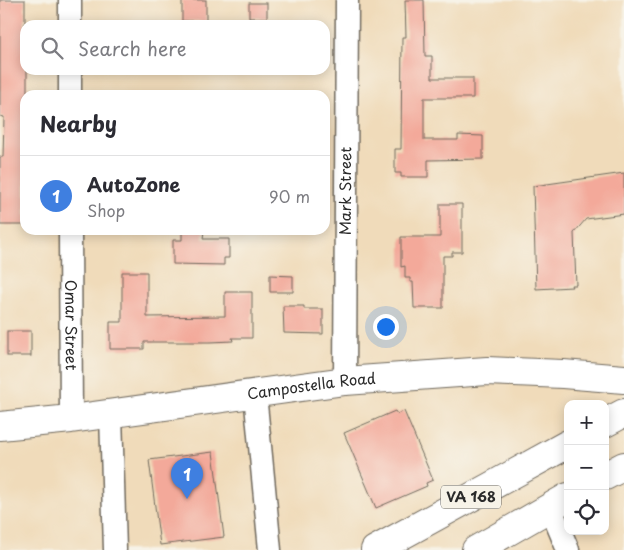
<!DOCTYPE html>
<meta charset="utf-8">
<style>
:root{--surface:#fff;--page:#f2f2f3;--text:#2b2b33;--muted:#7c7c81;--line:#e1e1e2;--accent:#2563eb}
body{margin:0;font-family:"Playpen Sans",sans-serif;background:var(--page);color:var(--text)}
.controls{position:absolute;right:15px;bottom:15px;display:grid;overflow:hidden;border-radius:10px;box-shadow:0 2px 12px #0003}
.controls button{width:45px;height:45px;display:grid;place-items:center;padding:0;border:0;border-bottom:1px solid var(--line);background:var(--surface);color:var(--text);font:25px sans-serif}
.you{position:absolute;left:385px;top:326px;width:18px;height:18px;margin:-12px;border:4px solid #fff;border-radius:50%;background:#1a73e8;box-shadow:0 0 0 8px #1a73e833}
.badge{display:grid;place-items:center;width:32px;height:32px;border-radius:50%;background:var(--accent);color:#fff;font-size:16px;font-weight:700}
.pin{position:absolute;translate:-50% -41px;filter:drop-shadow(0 1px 2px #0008)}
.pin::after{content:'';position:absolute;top:26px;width:18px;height:15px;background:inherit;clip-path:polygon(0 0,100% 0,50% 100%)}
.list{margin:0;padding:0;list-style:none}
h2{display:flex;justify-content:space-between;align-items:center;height:65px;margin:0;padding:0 20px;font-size:21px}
h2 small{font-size:16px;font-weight:400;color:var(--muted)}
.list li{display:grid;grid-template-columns:32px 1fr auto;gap:15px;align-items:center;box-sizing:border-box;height:80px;padding:0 20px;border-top:1px solid var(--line)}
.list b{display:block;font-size:19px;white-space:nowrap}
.list p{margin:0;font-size:16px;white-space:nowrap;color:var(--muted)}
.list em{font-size:16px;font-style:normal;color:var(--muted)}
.icon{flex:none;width:28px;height:28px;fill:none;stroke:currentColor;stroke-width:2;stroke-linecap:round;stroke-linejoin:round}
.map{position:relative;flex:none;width:624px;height:550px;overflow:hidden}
.search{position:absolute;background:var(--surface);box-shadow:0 2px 12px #0003;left:20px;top:20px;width:310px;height:55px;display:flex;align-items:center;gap:12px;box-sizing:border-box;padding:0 18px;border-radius:15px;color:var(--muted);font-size:19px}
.panel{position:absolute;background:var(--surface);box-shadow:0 2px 12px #0003;left:20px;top:90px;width:310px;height:145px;border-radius:15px}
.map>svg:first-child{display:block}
.building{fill:#f3a99a}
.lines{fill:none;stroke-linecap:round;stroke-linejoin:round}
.minor-casing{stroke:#70695d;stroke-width:25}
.major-casing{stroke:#70695d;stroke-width:30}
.minor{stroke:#fff;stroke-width:22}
.major{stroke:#fff;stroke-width:28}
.labels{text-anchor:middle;stroke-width:4;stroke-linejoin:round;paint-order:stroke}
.shield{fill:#f7f3e8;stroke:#686764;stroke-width:1}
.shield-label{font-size:14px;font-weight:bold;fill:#2b2b2b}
.street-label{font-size:15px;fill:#2b2b2b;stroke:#f7f3e8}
</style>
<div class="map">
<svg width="624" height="550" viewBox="0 0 624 550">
<rect width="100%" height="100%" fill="#f7f3e8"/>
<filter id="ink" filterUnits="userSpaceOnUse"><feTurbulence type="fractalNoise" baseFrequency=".02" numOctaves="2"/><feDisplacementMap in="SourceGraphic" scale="10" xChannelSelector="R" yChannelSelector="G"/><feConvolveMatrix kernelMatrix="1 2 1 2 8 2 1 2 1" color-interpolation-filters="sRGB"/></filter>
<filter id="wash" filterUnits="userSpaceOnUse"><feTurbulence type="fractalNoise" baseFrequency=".0096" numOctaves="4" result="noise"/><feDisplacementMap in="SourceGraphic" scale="20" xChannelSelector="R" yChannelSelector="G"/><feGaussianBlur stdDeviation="1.12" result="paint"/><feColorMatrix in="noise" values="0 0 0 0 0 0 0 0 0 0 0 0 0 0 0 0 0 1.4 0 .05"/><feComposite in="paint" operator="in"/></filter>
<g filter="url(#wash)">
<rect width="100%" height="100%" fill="#f0dbba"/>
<g id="blocks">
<g class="building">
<polygon points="0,0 25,0 25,70 27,70 27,95 25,95 25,225 0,225 0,157 3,157 4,117 0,116"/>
<rect x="182" y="0" width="24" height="21"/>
<polygon points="405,0 424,0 425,56 432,56 432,78 473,78 473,98 424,98 424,140 458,140 458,135 483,136 483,159 428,160 428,177 401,177 401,173 395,173 395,149 401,149 402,37 406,37"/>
<rect x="249" y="3" width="18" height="15"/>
<polygon points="624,173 624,214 586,219 574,233 576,285 571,285 572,287 536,289 533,186"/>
<polygon points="440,204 462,204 462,252 452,252 452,256 443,256 443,308 414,308 413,282 410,282 410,278 405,278 405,266 401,267 401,237 440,237"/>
<polygon points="182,230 204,230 203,239 229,239 229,258 224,258 224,265 173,264 173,240 182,240"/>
<polygon points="122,272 147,272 147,317 225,316 225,292 252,292 252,338 232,338 233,341 210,342 144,342 144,349 110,349 110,322 122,322"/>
<polygon points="270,275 293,276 293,292 270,292"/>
<polygon points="283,306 304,306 304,309 323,309 323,334 284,333"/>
<rect x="7" y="331" width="24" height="25"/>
<polygon points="395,411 397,414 404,411 433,480 426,483 427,486 376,508 344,433"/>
<polygon points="213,452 224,537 160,545 149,460"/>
</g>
</g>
</g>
<g filter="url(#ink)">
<use href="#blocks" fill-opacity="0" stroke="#70695d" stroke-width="1"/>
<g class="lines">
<g class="minor-casing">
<g id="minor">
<polyline points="70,0 70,25"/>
<polyline points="70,70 70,95"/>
<path id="s1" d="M70,230L71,419"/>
<path id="s2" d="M345,381L347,0"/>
<polyline points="255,394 270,550"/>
<polyline points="111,414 115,550"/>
<polyline points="550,507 568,550"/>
</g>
</g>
<g class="major-casing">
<g id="major">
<polyline points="605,423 624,413"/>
<path id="s3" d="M0,426L71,419L345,381L487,371L563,374L624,379"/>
<polyline points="605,476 624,466"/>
<polyline points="375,550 568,444"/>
<polyline points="476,550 568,497"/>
</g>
</g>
<use href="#minor" class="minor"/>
<use href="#major" class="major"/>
</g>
</g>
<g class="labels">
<rect class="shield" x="441" y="485.5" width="60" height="23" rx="4"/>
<g class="shield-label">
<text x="471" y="502">VA 168</text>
</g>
<g class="street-label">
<text dy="5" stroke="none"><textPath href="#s2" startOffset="190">Mark Street</textPath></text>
<text dy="5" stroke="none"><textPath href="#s1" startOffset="95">Omar Street</textPath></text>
<text dy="5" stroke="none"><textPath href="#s3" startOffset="314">Campostella Road</textPath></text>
</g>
</g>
</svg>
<div class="controls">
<button>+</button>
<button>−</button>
<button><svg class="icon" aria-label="locate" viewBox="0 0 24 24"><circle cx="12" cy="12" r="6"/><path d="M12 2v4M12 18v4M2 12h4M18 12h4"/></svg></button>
</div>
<div class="you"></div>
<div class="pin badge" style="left:187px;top:499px;background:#3f7fe0">1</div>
<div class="search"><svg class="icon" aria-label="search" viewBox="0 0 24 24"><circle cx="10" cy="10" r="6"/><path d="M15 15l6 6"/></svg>Search here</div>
<section class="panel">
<h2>Nearby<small></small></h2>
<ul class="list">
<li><span class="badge" style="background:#3f7fe0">1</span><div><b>AutoZone</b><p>Shop</p></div><em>90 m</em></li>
</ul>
</section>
</div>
